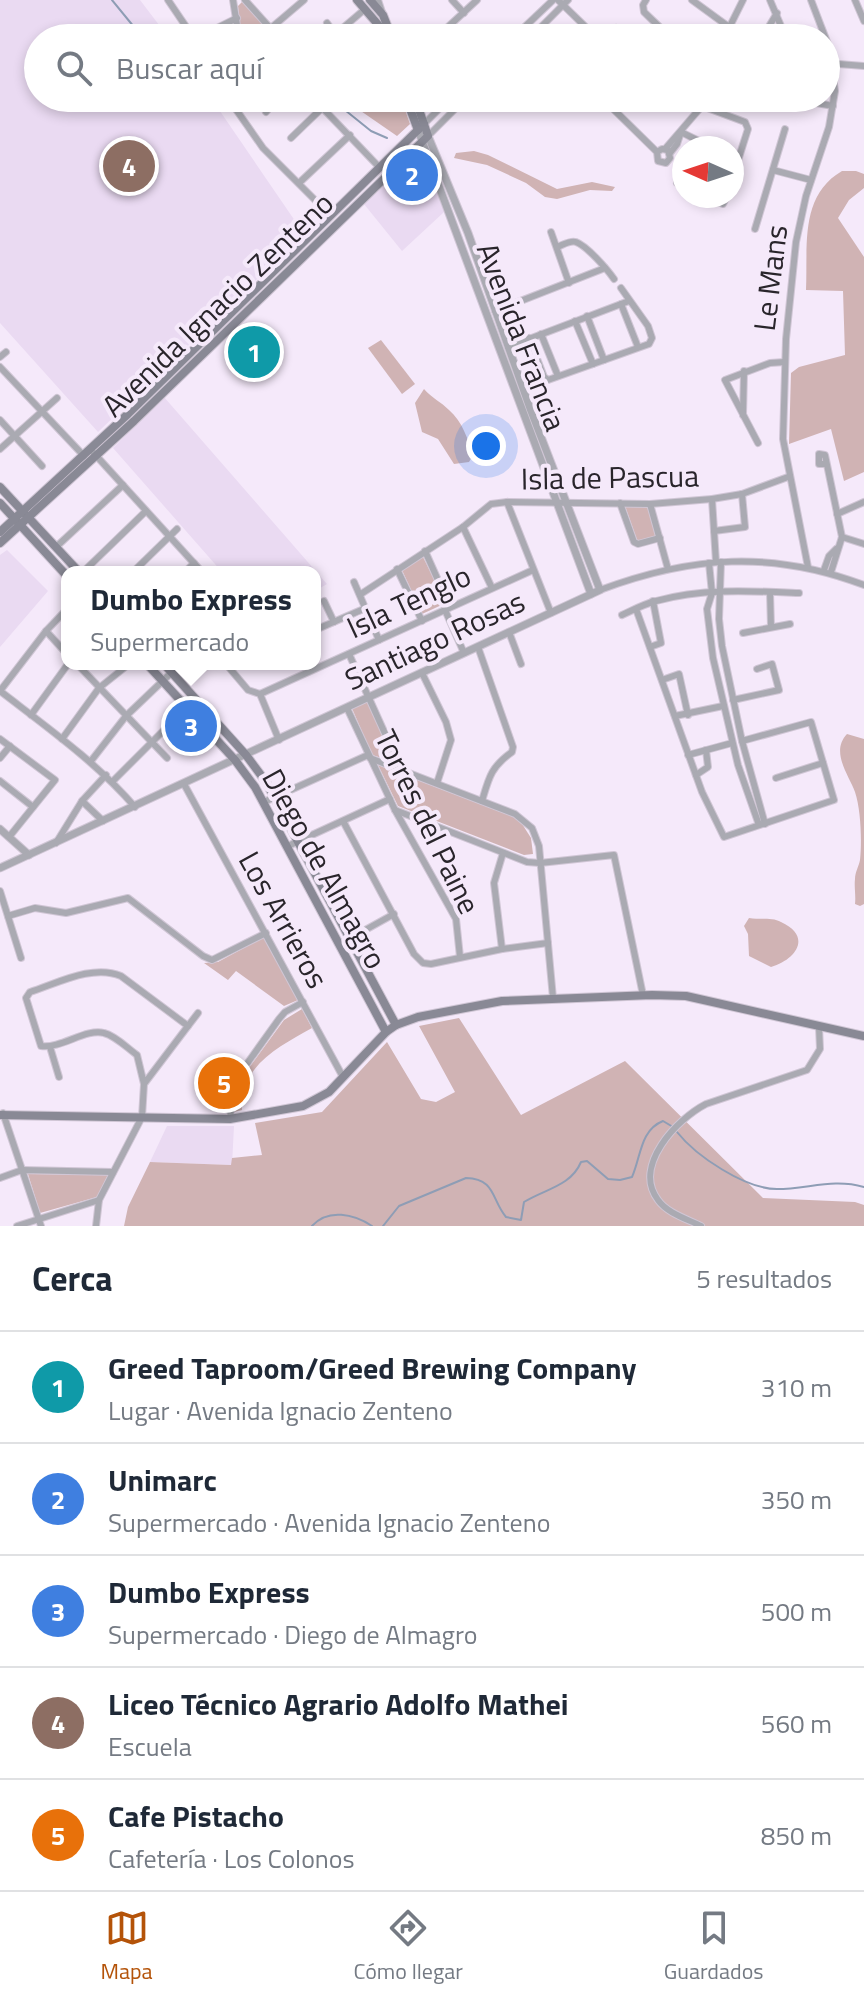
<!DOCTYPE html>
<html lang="es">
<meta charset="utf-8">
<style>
:root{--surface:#fff;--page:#f6f6f7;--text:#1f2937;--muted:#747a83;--line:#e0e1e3;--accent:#b45309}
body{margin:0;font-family:"Titillium Web",sans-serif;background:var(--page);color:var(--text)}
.compass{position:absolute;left:672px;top:136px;width:72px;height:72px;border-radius:50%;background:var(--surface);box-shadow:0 4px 12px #0003;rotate:273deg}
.you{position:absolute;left:486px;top:446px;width:28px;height:28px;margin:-20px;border:6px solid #fff;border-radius:50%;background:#1a73e8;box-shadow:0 0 0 12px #1a73e833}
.badge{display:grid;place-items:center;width:52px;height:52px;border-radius:50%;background:var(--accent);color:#fff;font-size:26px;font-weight:700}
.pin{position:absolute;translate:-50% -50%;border:4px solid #fff;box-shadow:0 2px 8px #0006}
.popup{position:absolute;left:61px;top:566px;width:260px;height:104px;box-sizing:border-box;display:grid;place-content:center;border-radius:16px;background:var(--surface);filter:drop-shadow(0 2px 6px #0005);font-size:26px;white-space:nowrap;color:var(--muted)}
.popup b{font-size:30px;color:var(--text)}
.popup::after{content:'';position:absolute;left:50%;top:100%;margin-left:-16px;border:16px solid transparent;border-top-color:var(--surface)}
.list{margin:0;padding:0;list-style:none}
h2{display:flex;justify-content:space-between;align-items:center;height:104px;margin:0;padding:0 32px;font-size:34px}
h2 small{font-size:26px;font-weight:400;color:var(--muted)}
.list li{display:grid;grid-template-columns:52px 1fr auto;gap:24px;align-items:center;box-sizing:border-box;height:112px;padding:0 32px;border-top:2px solid var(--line)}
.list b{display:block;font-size:30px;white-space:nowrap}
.list p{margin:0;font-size:26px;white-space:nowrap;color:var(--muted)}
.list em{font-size:26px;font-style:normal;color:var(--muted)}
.icon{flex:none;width:44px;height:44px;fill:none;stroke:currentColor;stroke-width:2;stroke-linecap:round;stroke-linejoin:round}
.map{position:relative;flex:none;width:864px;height:1226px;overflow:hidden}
.search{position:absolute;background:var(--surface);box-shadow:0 4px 12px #0003;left:24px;right:24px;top:24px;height:88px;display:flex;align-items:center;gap:20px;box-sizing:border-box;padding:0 28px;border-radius:44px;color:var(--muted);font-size:30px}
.sheet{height:664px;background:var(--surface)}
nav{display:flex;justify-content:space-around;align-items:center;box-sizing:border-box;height:112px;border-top:2px solid var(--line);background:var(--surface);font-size:22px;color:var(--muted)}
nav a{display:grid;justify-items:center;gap:4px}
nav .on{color:var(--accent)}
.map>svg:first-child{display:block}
.built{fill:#eadaf2}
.green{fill:#d0b3b4}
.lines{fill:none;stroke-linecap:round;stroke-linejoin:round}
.stream{stroke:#8e9db5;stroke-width:2}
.minor-casing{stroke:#d0c6d5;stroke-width:8}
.tertiary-casing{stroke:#d0c6d5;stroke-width:9}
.secondary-casing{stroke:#d0c6d5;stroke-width:10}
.minor{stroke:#aaaab2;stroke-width:6}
.tertiary{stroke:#aaaab2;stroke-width:7}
.secondary{stroke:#898995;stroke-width:8}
.labels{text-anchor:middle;stroke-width:8;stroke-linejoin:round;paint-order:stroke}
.street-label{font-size:30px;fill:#29252b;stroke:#f5e9fa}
</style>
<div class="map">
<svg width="864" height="1226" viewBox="0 0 864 1226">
<rect width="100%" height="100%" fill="#f5e9fa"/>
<g class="built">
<polygon points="0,0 140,0 169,38 38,38 38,98 211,98 304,234 98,432 0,323"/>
<polygon points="421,146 444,212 402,251 364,204"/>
<polygon points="164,397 327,584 315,591 315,572 222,572 113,448"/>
<polygon points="7,550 48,591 0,647 0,555"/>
<polygon points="167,1126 234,1126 232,1165 150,1162"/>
</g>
<g class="green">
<polygon points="242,2 276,38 241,38 238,6"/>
<polygon points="342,98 387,98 389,100 401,98 410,124 397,136"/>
<polygon points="474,151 488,155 557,189 592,182 615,187 612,191 590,190 557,199 545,197 526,183 487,165 454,158 456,153"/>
<path d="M842,171H856L864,174V188L849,200L838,218L864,257V472L844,481L831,429L789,444L791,373L799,367L845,355L843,291L806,290C808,247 799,196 842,171Z"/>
<polygon points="381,340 415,384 402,394 368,348"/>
<path d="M424,389C432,398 441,402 449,410C462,421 468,439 473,455L469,462L454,464L438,439L422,432L415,403Z"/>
<polygon points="625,506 648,506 657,538 640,542 637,540"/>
<polygon points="423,557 446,603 422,614 402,570"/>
<polygon points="367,699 395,762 372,755 351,706"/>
<path d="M847,734L864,739V904L860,906L855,904C856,895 854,887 855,879C855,872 859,866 860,860C862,842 861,810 855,792C849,775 830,752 847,734Z"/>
<polygon points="378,765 519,819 531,838 533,854 524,855 398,806"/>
<path d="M749,918C759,920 772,917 781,922C812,936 797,959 771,967L749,956L748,934L744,926Z"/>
<polygon points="264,937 298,1000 284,1006 236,971 228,980 204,963 218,962"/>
<path d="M302,1009L312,1028C280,1046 239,1066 242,1110L234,1112L235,1092L240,1080L284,1020Z"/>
<polygon points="459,1018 521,1115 625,1061 763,1198 855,1202 864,1205 864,1226 124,1226 128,1207 150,1162 231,1165 232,1158 262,1155 255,1123 322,1112 387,1042 421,1099 436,1102 455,1092 419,1026"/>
<polygon points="28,1174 108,1175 97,1197 40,1213"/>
</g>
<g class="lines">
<g class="stream">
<polyline points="112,0 143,38"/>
<polyline points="330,98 371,131 387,138"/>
<path d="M677,1132C696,1156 745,1189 777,1189C808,1189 833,1178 864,1187"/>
<path d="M312,1226C328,1208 354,1214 372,1226"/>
<path d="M383,1226L399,1206L466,1178C496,1179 491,1199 506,1217L521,1220L524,1202C545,1189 571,1186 581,1162L587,1161L608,1179L620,1180L632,1177C641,1157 640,1130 663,1121L673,1127"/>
</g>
<g class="minor-casing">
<g id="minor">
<polyline points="168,0 189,31 213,30 237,18"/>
<polyline points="233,0 239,38"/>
<polyline points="245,0 279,38"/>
<polyline points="378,0 382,12"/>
<polyline points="452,0 464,13"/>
<polyline points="558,0 597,38"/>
<polyline points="646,0 643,5 644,12 671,38"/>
<polyline points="692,0 744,38"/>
<polyline points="770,0 786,38"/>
<polyline points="855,0 864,21"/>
<polyline points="327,23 335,34"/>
<polyline points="271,28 304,0"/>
<polyline points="729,28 743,0"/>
<polyline points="331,38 365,9"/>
<polyline points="436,38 477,0"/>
<polyline points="513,38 553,0"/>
<polyline points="530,38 568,0"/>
<polyline points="607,38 616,28"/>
<polyline points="762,38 777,13"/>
<polyline points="826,63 864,66"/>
<polyline points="228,98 263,148 330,215"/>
<polyline points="313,98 379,167"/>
<polyline points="602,98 657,152 658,161 666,163 670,158 668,150 662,149 657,152"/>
<polyline points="657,98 662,98"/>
<polyline points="789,98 833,106"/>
<polyline points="266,112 278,98"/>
<polyline points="424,124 450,98"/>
<polyline points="681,132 705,144 702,148"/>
<polyline points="428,136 466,98"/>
<polyline points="291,138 322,108"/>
<polyline points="665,149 702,106 745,122 748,129 732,179"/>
<polyline points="670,153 677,144 681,132"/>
<polyline points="773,170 811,180"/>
<polyline points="684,171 677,183 684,188"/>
<polyline points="299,183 350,135"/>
<polyline points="701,196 723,204 727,196"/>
<polyline points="755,229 785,129"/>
<polyline points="551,232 569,283"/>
<path d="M557,247C563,245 570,240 576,242C587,246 607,269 614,279"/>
<polyline points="621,304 638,347"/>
<polyline points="495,311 605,268"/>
<polyline points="587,316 604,360"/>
<polyline points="575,321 593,364"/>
<polyline points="541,334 558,376"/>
<polyline points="529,338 544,377 548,380 649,344 652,338 648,326 621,288"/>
<polyline points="508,347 629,301"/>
<polyline points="0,357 6,352"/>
<polyline points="0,367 84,456"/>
<polyline points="743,415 744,371"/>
<polyline points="0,420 42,466"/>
<polyline points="758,443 725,380 770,363 785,362"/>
<polyline points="0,449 57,398"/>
<polyline points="91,450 202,572"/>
<polyline points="825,464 819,464 819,454 825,455 842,537 831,572"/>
<polyline points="712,499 716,562"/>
<polyline points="507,502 551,613"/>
<polyline points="620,503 634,542 638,544 660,538"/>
<polyline points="650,504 668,569"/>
<polyline points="837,514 864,502"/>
<polyline points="463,527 492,588"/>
<polyline points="714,531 745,527 742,494"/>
<polyline points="842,537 864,544"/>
<polyline points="56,547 123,485"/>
<polyline points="425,551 450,607"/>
<polyline points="721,562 719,619 722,646 742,741 765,824"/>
<polyline points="709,563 712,593 707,609 713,658 738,765 759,825"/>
<polyline points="808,567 783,439 786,339 796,242 806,196 829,127 835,91 829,47 811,0"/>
<polyline points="397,569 422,621"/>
<polyline points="824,570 829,556 836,549"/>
<polyline points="83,572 146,511"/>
<polyline points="133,572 177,529"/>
<polyline points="185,572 194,563"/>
<polyline points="354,582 379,640"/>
<path d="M600,590C691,556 772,550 864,585"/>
<polyline points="770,592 771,627"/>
<polyline points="361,594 463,527 491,504 507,502 650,504 712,499 742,494 788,477"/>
<polyline points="324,601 334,622"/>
<polyline points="636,609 702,792 724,837 834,800 811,722 742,741"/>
<polyline points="445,610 464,653"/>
<path d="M622,615C633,610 644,604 656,601C702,588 752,591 799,593"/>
<polyline points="315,630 366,608"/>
<polyline points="46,631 67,654"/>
<polyline points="509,632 521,664"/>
<polyline points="743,633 790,624"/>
<path d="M478,647L513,747L512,752C491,767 489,777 482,801"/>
<polyline points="650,647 661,643 653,601"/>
<polyline points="349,654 401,769"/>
<polyline points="77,664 167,758"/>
<polyline points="226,664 248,690 260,694 279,740"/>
<polyline points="422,673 446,722 451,740 437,783"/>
<polyline points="662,680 679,674 688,715"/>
<path d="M0,691C48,728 96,762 135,807"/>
<polyline points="0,691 46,631 67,609"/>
<polyline points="260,694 533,570"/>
<polyline points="733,700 779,690 772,664 757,669"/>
<polyline points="347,708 395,810 456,919 460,957"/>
<polyline points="31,715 68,664"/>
<polyline points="675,716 723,706"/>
<polyline points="0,739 55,780 9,837"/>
<polyline points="62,739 99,688 129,664"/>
<polyline points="688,755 732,743"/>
<polyline points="0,758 10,746"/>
<polyline points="370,758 515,814 532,828 539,846 553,998"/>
<polyline points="91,761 126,716 171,673"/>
<polyline points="696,775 708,767 706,750"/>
<polyline points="776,778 823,763"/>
<polyline points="0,781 33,807"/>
<polyline points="113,781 187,707"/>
<polyline points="184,784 343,1077"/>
<polyline points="82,801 103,821"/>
<polyline points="264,802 368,755"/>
<polyline points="395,810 527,862 540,863 614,855 643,995"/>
<polyline points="343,821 414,954 423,963 431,964 502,949 548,943"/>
<polyline points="56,843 82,801 106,775"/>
<polyline points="288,846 390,799"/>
<polyline points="0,891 21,958"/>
<polyline points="8,916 35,908 66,913 128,898 203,956 212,960 266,933"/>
<polyline points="340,944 394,914"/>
<polyline points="502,949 494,883 503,853"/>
<polyline points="188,1026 198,1013"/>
<polyline points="50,1047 59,1077"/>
<polyline points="3,1113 41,1226"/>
<polyline points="230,1119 234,1082 279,1019 285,1012 303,1002"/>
<polyline points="0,1178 22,1170 113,1172"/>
<polyline points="17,1226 99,1200"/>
<path d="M96,1226L99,1200L142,1117L144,1084L188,1026L121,976C93,964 58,983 30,992L26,998L41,1046C61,1049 86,1028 104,1033C116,1036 127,1048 137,1055L144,1084"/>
<path d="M701,1226C687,1219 667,1213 658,1200C632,1166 677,1119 706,1104L807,1070L820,1049L819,1027"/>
</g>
</g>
<g class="tertiary-casing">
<g id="tertiary">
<polyline points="418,130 591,594"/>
<polyline points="0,829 29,855"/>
<polyline points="0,868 600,590 531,411 468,233 428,136"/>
</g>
</g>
<g class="secondary-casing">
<g id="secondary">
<polyline points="357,0 381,28 384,38"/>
<polyline points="370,0 383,15 392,38"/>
<polyline points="406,98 418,130"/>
<polyline points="0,487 79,572"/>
<polyline points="0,503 67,576"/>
<polyline points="0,532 128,414 424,124"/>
<polyline points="0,543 134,421 428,136 415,98"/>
<polyline points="147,664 235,760 255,787 386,1032"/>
<polyline points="164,664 246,755 266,782 396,1025"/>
<polyline points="0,1115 230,1119 303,1106 329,1092 386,1032 396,1025 418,1017 502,1001 652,995 686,996 864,1036"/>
</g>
</g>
<use href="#minor" class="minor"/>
<use href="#tertiary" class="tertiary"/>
<use href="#secondary" class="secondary"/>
</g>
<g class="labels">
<g class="street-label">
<text transform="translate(771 278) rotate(-83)" y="10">Le Mans</text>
<text transform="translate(218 305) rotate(-44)" y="10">Avenida Ignacio Zenteno</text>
<text transform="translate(521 337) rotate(69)" y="10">Avenida Francia</text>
<text transform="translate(610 478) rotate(-1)" y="10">Isla de Pascua</text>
<text transform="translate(409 602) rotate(-25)" y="10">Isla Tenglo</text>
<text transform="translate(435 641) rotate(-25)" y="10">Santiago Rosas</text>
<text transform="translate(427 822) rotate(64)" y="10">Torres del Paine</text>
<text transform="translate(324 869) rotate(61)" y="10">Diego de Almagro</text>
<text transform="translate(283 920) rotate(61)" y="10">Los Arrieros</text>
</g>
</g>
</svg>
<svg class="compass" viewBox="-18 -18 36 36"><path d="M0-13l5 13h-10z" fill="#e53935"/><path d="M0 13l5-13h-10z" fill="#747a83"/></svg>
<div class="you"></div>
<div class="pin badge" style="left:254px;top:352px;background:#0f9aa8">1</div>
<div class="pin badge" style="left:412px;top:175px;background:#3f7fe0">2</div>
<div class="pin badge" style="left:191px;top:726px;background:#3f7fe0">3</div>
<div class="popup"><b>Dumbo Express</b>Supermercado</div>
<div class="pin badge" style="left:129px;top:166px;background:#8d6e63">4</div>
<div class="pin badge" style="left:224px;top:1083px;background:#e8710a">5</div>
<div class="search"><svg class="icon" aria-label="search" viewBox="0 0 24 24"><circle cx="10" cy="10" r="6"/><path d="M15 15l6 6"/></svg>Buscar aquí</div>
</div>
<section class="sheet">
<h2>Cerca<small>5 resultados</small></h2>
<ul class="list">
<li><span class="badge" style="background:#0f9aa8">1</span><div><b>Greed Taproom/Greed Brewing Company</b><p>Lugar · Avenida Ignacio Zenteno</p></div><em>310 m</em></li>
<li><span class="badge" style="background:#3f7fe0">2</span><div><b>Unimarc</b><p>Supermercado · Avenida Ignacio Zenteno</p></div><em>350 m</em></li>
<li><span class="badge" style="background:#3f7fe0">3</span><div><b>Dumbo Express</b><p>Supermercado · Diego de Almagro</p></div><em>500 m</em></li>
<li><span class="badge" style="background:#8d6e63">4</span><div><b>Liceo Técnico Agrario Adolfo Mathei</b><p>Escuela</p></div><em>560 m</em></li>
<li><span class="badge" style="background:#e8710a">5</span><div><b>Cafe Pistacho</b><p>Cafetería · Los Colonos</p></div><em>850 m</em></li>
</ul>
</section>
<nav>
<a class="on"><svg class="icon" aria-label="map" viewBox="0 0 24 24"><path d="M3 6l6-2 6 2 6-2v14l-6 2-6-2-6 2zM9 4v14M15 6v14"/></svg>Mapa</a>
<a><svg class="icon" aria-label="directions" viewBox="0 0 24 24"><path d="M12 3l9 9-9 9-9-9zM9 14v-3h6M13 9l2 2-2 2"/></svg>Cómo llegar</a>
<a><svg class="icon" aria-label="saved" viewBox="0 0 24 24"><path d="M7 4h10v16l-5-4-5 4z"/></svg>Guardados</a>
</nav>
